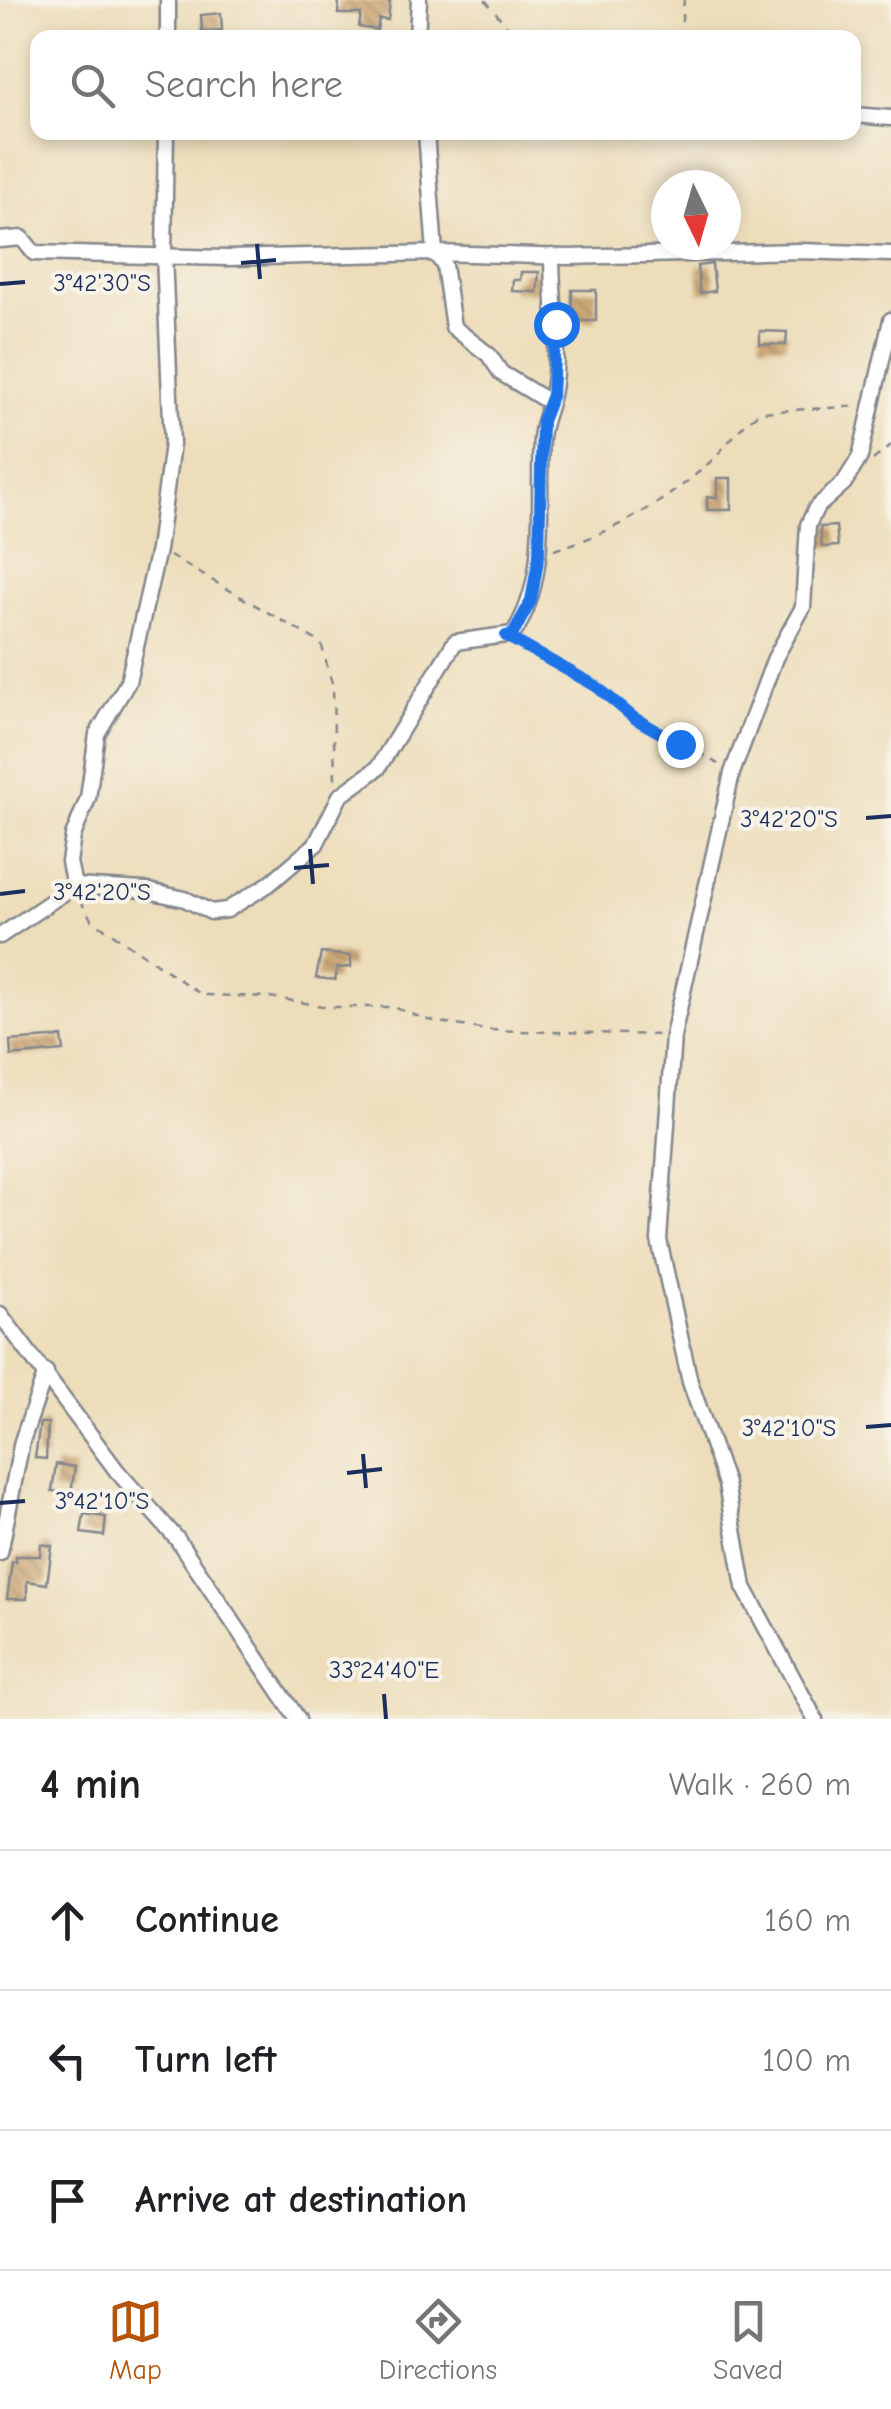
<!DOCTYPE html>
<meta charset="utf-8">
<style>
:root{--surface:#fff;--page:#f2f2f2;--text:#202124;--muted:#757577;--line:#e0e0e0;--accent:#b45309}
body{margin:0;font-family:"Comic Neue",sans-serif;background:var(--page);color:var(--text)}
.compass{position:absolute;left:651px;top:170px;width:90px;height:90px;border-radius:50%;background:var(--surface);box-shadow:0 5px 15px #0003;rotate:175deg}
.stop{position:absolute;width:30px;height:30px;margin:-22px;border:8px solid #1a73e8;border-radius:50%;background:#fff}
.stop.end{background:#1a73e8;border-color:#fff;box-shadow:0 2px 10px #0008}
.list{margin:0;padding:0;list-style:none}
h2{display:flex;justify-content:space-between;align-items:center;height:130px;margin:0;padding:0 40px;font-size:42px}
h2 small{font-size:32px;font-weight:400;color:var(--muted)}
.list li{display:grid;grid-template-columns:65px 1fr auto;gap:30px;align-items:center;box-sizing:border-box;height:140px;padding:0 40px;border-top:2px solid var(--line)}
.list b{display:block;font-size:38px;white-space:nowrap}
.list em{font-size:32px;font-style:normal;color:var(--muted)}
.icon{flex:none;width:55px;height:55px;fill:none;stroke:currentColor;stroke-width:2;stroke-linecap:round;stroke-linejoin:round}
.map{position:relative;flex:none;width:891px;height:1719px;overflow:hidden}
.search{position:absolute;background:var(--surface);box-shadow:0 5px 15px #0003;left:30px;right:30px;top:30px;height:110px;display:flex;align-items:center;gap:25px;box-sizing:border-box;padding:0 35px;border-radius:20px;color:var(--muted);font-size:38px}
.sheet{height:550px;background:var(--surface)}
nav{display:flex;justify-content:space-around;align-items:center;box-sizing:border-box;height:140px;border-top:2px solid var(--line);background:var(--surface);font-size:28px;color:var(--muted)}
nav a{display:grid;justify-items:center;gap:5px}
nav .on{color:var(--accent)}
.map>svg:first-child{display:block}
.building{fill:url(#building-back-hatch)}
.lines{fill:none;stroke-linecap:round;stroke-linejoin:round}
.street-casing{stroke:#84868c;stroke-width:19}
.path{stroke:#84868c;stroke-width:2.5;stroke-dasharray:8 8;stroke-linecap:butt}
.street{stroke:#fff;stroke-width:14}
.route{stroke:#1a73e8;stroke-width:12}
.ticks{fill:none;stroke:#1b2f5e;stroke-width:4}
.ticks-label{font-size:25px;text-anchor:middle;fill:#1b2f5e;stroke:#f7f3e8;stroke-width:8;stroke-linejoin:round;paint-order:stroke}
</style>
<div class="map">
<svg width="891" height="1719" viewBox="0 0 891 1719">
<defs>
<pattern id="building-back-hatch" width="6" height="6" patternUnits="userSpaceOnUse" patternTransform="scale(2.5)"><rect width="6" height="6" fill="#cea978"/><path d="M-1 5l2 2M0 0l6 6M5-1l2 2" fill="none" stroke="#a68a66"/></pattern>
</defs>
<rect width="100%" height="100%" fill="#f7f3e8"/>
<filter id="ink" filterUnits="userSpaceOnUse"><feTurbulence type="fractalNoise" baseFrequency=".01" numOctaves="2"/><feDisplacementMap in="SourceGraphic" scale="20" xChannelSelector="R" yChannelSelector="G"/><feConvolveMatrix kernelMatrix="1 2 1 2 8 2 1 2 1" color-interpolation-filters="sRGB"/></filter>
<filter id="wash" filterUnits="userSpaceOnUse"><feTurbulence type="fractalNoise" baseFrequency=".0048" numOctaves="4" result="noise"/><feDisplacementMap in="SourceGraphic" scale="40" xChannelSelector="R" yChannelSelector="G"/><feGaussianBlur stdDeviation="2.25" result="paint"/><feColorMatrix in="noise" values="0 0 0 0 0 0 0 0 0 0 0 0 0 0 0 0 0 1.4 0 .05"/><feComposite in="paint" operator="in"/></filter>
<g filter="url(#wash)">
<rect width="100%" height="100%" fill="#edddba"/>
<g id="blocks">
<g class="building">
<polygon points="339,0 390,2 388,20 379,19 377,30 359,27 361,14 338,14"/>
<polygon points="221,13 222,30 202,31 201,15"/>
<polygon points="712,264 715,291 700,293 697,266"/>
<polygon points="521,272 539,272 537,292 512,291 513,280 520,280"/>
<rect x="572" y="290" width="24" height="31"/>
<polygon points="760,331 787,332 786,345 760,344"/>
<polygon points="717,478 731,478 731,510 707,510 707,497 717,497"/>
<polygon points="836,526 838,546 822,547 820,527"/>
<polygon points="321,953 351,956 351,967 337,968 335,980 316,978"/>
<polygon points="62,1037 64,1051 11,1056 10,1041"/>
<polygon points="40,1423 48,1423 46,1459 35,1458"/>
<polygon points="56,1464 75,1467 71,1494 52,1491"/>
<polygon points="84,1514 106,1517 104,1536 81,1533"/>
<polygon points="41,1544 52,1546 47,1584 27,1581 27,1599 7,1599 12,1562 16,1562 16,1556 40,1556"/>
</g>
</g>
</g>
<g filter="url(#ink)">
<use href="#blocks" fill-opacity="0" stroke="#84868c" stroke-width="2.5"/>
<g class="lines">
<g class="street-casing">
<g id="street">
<polyline points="168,38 168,0"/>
<polyline points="417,38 419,0"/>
<polyline points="854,115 891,118"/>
<polyline points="426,132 435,253 444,265 453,327 489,355 501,373 549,402"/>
<polyline points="0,240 22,238 34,253 227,258 435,253 568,257 800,251 891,254"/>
<polyline points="74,886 69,862 73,836 88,798 97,734 128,682 158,550 172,444 164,255 166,132"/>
<path d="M0,936L74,886L144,890L185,899L211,912L227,910L269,884L316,844L340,796L378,768L455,642L513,634C550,578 537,504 541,439C542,422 549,410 552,395C561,350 552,301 552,256"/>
<polyline points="0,1314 117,1471 177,1539 298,1719"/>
<polyline points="0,1553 22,1441 46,1372"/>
<polyline points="815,1719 744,1587 726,1484 690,1382 659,1240 673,1036 732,773 775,658 803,607 808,525 816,508 844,483 860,457 891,320"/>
</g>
</g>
<g class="path">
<polyline points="485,0 507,26 532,38"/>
<polyline points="680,38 684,0"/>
<polyline points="873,460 891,445"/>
<path d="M554,550C614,532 664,504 710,462C727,446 740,425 760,412L860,406"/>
<polyline points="170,556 321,643 333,687 335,783"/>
<polyline points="520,645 718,764"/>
<polyline points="80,900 91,919 202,995 270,997 328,1007 393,1007 428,1020 486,1030 662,1035"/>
</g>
<use href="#street" class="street"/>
</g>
</g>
<g class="lines" filter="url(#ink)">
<polyline class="route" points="556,324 552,395 542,421 539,555 531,601 513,634 506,636 596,686 634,718 680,744"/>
</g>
<path class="ticks" d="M257,244L260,279M241,263L276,260M0,284L25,282M866,818L891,816M310,849L313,884M294,868L329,865M0,894L25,891M866,1427L891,1425M363,1454L366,1488M347,1473L382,1469M0,1503L25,1501M384,1694L386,1719"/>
<g class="ticks-label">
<text x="102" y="291">3°42'30"S</text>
<text x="789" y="827">3°42'20"S</text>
<text x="102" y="900">3°42'20"S</text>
<text x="789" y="1436">3°42'10"S</text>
<text x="102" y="1509">3°42'10"S</text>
<text x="384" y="1678">33°24'40"E</text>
</g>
</svg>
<svg class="compass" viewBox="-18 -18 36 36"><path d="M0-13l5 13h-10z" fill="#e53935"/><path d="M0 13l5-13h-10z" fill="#757577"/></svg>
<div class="stop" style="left:556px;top:324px"></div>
<div class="stop end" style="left:680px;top:744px"></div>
<div class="search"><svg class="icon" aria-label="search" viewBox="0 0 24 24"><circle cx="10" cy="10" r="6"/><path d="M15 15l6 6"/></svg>Search here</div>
</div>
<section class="sheet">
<h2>4 min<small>Walk · 260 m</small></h2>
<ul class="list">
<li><svg class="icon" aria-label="ahead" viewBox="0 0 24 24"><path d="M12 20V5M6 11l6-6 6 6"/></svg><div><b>Continue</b></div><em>160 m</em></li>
<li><svg class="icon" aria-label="left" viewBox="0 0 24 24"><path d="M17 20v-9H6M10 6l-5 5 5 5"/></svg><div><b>Turn left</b></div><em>100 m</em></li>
<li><svg class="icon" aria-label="arrive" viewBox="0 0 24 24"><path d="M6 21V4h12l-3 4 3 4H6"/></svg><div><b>Arrive at destination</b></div></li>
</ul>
</section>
<nav>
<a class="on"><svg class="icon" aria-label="map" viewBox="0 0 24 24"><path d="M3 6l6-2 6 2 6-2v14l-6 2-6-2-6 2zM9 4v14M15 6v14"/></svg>Map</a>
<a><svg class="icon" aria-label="directions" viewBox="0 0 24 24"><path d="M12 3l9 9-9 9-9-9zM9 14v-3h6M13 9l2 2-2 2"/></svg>Directions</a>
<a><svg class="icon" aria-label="saved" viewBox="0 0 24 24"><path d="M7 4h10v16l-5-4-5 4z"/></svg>Saved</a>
</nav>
